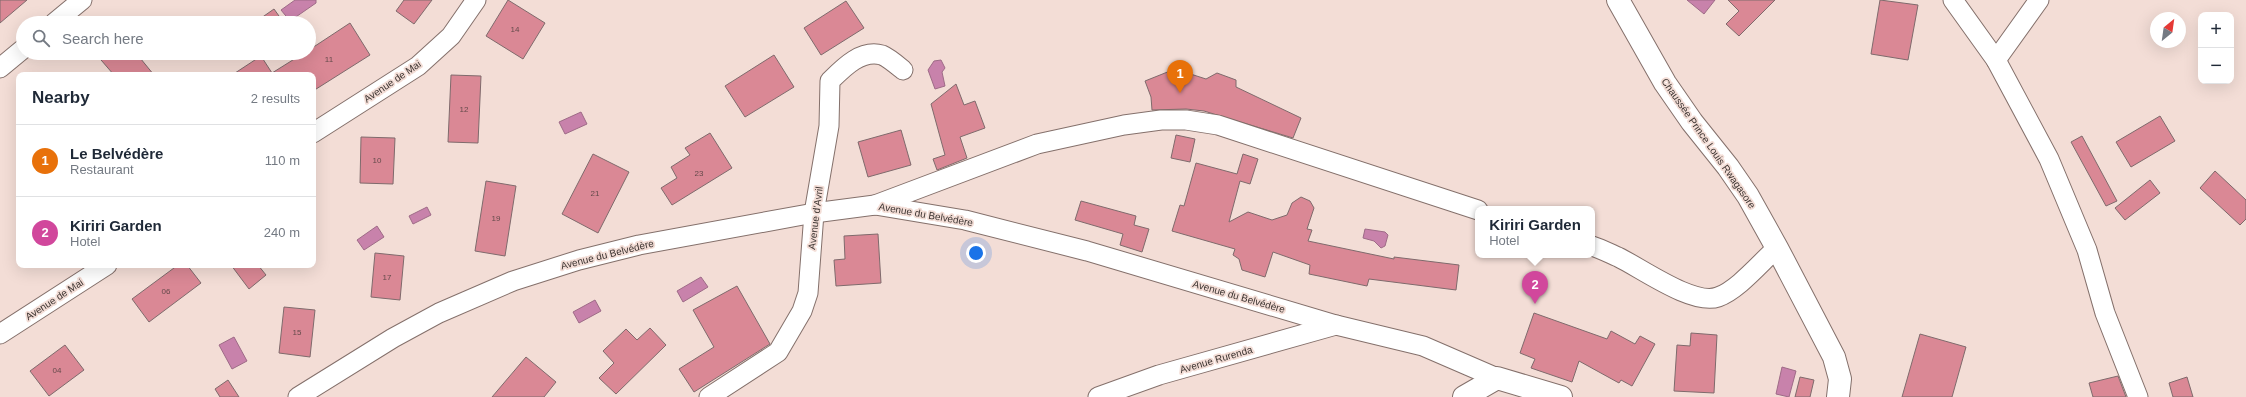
<!DOCTYPE html>
<meta charset="utf-8">
<style>
:root{--surface:#fff;--page:#f6f6f7;--text:#1f2937;--muted:#747a83;--line:#e0e1e3;--accent:#4872e4}
body{margin:0;font-family:Helvetica,sans-serif;background:var(--page);color:var(--text)}
.controls{position:absolute;right:12px;top:12px;display:grid;overflow:hidden;border-radius:8px;box-shadow:0 4px 16px #0002}
.controls button{width:36px;height:36px;display:grid;place-items:center;padding:0;border:0;border-bottom:1px solid var(--line);background:var(--surface);color:var(--text);font:20px sans-serif}
.compass{position:absolute;left:2150px;top:12px;width:36px;height:36px;border-radius:50%;background:var(--surface);box-shadow:0 4px 16px #0002;rotate:29deg}
.you{position:absolute;left:976px;top:253px;width:14px;height:14px;margin:-10px;border:3px solid #fff;border-radius:50%;background:#1a73e8;box-shadow:0 0 0 6px #1a73e833}
.badge{display:grid;place-items:center;width:26px;height:26px;border-radius:50%;background:var(--accent);color:#fff;font-size:13px;font-weight:700}
.pin{position:absolute;translate:-50% -33px;filter:drop-shadow(0 1px 2px #0008)}
.pin::after{content:'';position:absolute;top:21px;width:14px;height:12px;background:inherit;clip-path:polygon(0 0,100% 0,50% 100%)}
.popup{position:absolute;left:1475px;top:206px;width:120px;height:52px;box-sizing:border-box;display:grid;place-content:center;border-radius:8px;background:var(--surface);filter:drop-shadow(0 1px 3px #0005);font-size:13px;white-space:nowrap;color:var(--muted)}
.popup b{font-size:15px;color:var(--text)}
.popup::after{content:'';position:absolute;left:50%;top:100%;margin-left:-8px;border:8px solid transparent;border-top-color:var(--surface)}
.list{margin:0;padding:0;list-style:none}
h2{display:flex;justify-content:space-between;align-items:center;height:52px;margin:0;padding:0 16px;font-size:17px}
h2 small{font-size:13px;font-weight:400;color:var(--muted)}
.list li{display:grid;grid-template-columns:26px 1fr auto;gap:12px;align-items:center;box-sizing:border-box;height:72px;padding:0 16px;border-top:1px solid var(--line)}
.list b{display:block;font-size:15px;white-space:nowrap}
.list p{margin:0;font-size:13px;white-space:nowrap;color:var(--muted)}
.list em{font-size:13px;font-style:normal;color:var(--muted)}
.icon{flex:none;width:22px;height:22px;fill:none;stroke:currentColor;stroke-width:2;stroke-linecap:round;stroke-linejoin:round}
.map{position:relative;flex:none;width:2246px;height:397px;overflow:hidden}
.search{position:absolute;background:var(--surface);box-shadow:0 4px 16px #0002;left:16px;top:16px;width:300px;height:44px;display:flex;align-items:center;gap:10px;box-sizing:border-box;padding:0 14px;border-radius:22px;color:var(--muted);font-size:15px}
.panel{position:absolute;background:var(--surface);box-shadow:0 4px 16px #0002;left:16px;top:72px;width:300px;height:196px;border-radius:8px}
.map>svg:first-child{display:block}
.water{fill:#c882ab;stroke:#9e6b87}
.building{fill:#da8895;stroke:#7f6a6c}
.lines{fill:none;stroke-linecap:round;stroke-linejoin:round}
.minor-casing{stroke:#84706b;stroke-width:21}
.tertiary-casing{stroke:#84706b;stroke-width:24}
.minor{stroke:#fff;stroke-width:19}
.tertiary{stroke:#fff;stroke-width:22}
.labels{text-anchor:middle;stroke-width:3.5;stroke-linejoin:round;paint-order:stroke}
.number-label{font-size:8px;fill:#644a4b}
.street-label{font-size:10px;fill:#3d3532;stroke:#f3ddd6}
</style>
<div class="map">
<svg width="2246" height="397" viewBox="0 0 2246 397">
<rect width="100%" height="100%" fill="#f3ddd6"/>
<g class="water">
<polygon points="295,0 316,0 316,3 290,21 281,10"/>
<polygon points="1687,0 1715,0 1704,14"/>
<polygon points="941,60 945,68 942,72 945,86 935,89 928,70 934,61"/>
<polygon points="581,112 587,124 565,134 559,122"/>
<polygon points="427,207 431,215 413,224 409,216"/>
<polygon points="377,226 384,237 364,250 357,240"/>
<polygon points="1365,229 1385,232 1388,235 1385,246 1381,248 1374,241 1363,238"/>
<polygon points="701,277 708,287 683,302 677,291"/>
<polygon points="595,300 601,311 579,323 573,312"/>
<polygon points="234,337 247,361 232,369 219,345"/>
<polygon points="1782,367 1796,371 1789,397 1776,394"/>
</g>
<g class="building">
<polygon points="0,0 27,0 0,23"/>
<polygon points="404,0 432,0 414,24 396,11"/>
<polygon points="508,0 545,23 523,59 486,36"/>
<polygon points="1728,0 1775,0 1739,36 1726,24 1739,11"/>
<polygon points="1880,0 1918,5 1908,60 1871,54"/>
<polygon points="846,1 864,28 821,55 804,28"/>
<polygon points="274,9 284,23 254,23"/>
<polygon points="350,23 370,55 313,91 313,75 232,75 261,56 272,73 304,53 309,53 309,50"/>
<polygon points="95,53 136,53 154,75 114,75"/>
<polygon points="774,55 794,87 745,117 725,86"/>
<polygon points="1175,69 1206,79 1217,73 1236,80 1236,87 1301,118 1293,138 1204,111 1186,109 1152,110 1151,97 1145,81"/>
<polygon points="451,75 481,76 478,143 448,142"/>
<polygon points="956,84 964,105 975,101 985,128 960,137 967,158 937,170 933,159 945,155 931,104"/>
<polygon points="2160,116 2175,141 2131,167 2116,142"/>
<polygon points="901,130 911,165 868,177 858,142"/>
<polygon points="710,133 732,168 672,205 661,188 677,178 671,167 690,155 685,148"/>
<polygon points="1176,135 1195,139 1190,162 1171,158"/>
<polygon points="2082,136 2117,201 2106,206 2071,142"/>
<polygon points="361,137 395,138 393,184 360,183"/>
<polygon points="593,154 629,172 598,233 562,214"/>
<polygon points="1243,154 1258,159 1250,184 1240,181 1229,222 1248,212 1272,220 1287,215 1292,203 1301,197 1310,201 1314,208 1307,229 1312,230 1308,241 1394,259 1394,257 1459,265 1456,290 1369,279 1367,286 1309,274 1310,265 1273,252 1265,277 1242,270 1239,259 1233,255 1235,249 1172,231 1180,205 1184,206 1196,163 1237,174"/>
<polygon points="2215,171 2246,200 2246,219 2240,225 2200,188"/>
<polygon points="2150,180 2160,193 2125,220 2115,208"/>
<polygon points="486,181 516,186 505,256 475,251"/>
<polygon points="1081,201 1136,216 1134,225 1149,229 1142,252 1120,245 1123,234 1075,220"/>
<polygon points="878,234 881,283 836,286 834,260 845,259 844,236"/>
<polygon points="375,253 404,256 400,300 371,297"/>
<polygon points="178,265 187,265 201,283 149,322 132,299"/>
<polygon points="231,265 258,265 266,275 249,289"/>
<polygon points="737,286 770,344 694,392 679,369 714,347 693,310"/>
<polygon points="284,307 315,310 310,357 279,353"/>
<polygon points="1534,313 1607,339 1611,331 1635,344 1640,336 1655,344 1632,386 1621,380 1619,383 1579,361 1572,382 1531,368 1535,359 1520,353"/>
<polygon points="650,328 666,345 616,394 599,378 614,363 603,351 626,329 637,340"/>
<polygon points="1691,333 1717,335 1714,393 1674,391 1677,345 1690,346"/>
<polygon points="1920,334 1966,347 1952,397 1902,397"/>
<polygon points="65,345 84,370 49,396 30,371"/>
<polygon points="526,357 556,382 544,397 492,397"/>
<polygon points="2118,376 2126,397 2093,397 2089,383"/>
<polygon points="1800,377 1814,380 1810,397 1795,397"/>
<polygon points="2187,377 2193,397 2173,397 2169,383"/>
<polygon points="228,380 239,397 220,397 215,389"/>
</g>
<g class="lines">
<g class="minor-casing">
<g id="minor">
<polyline points="1953,0 1996,60 2049,159 2087,250 2105,313 2138,397"/>
<polyline points="54,23 82,0"/>
<polyline points="1996,60 2039,0"/>
<polyline points="0,68 23,49"/>
<polyline points="313,133 418,66 451,36 476,0"/>
<polyline points="875,205 1037,144 1124,125 1161,120 1186,120 1218,125 1478,210"/>
<path d="M1592,246C1601,249 1609,253 1618,257C1641,268 1693,306 1718,297C1738,290 1761,262 1777,248"/>
<polyline points="0,334 107,265"/>
<polyline points="298,397 393,338 439,313 513,281 579,260 639,245 814,213 875,205 965,220 1087,251 1336,325 1423,346 1497,378"/>
<path d="M709,397L778,352L802,311L808,293L814,213L829,126L830,81C843,68 861,49 882,55C889,58 897,65 903,70"/>
<polyline points="1098,397 1159,375 1336,325"/>
</g>
</g>
<g class="tertiary-casing">
<g id="tertiary">
<polyline points="1618,0 1665,83 1692,122 1728,167 1748,196 1777,248 1834,357 1840,379 1838,397"/>
<polyline points="1464,397 1497,378 1561,397"/>
</g>
</g>
<use href="#minor" class="minor"/>
<use href="#tertiary" class="tertiary"/>
</g>
<g class="labels">
<g class="number-label">
<text x="515" y="32">14</text>
<text x="329" y="62">11</text>
<text x="464" y="112">12</text>
<text x="377" y="163">10</text>
<text x="699" y="176">23</text>
<text x="595" y="196">21</text>
<text x="496" y="221">19</text>
<text x="387" y="280">17</text>
<text x="166" y="294">06</text>
<text x="297" y="335">15</text>
<text x="57" y="373">04</text>
</g>
<g class="street-label">
<text transform="translate(392 81) rotate(-34)" y="4">Avenue de Mai</text>
<text transform="translate(1709 143) rotate(55)" y="4">Chaussée Prince Louis Rwagasore</text>
<text transform="translate(926 214) rotate(10)" y="4">Avenue du Belvédère</text>
<text transform="translate(815 218) rotate(-83)" y="4">Avenue d'Avril</text>
<text transform="translate(607 254) rotate(-14)" y="4">Avenue du Belvédère</text>
<text transform="translate(1239 296) rotate(16)" y="4">Avenue du Belvédère</text>
<text transform="translate(54 299) rotate(-33)" y="4">Avenue de Mai</text>
<text transform="translate(1216 359) rotate(-16)" y="4">Avenue Rurenda</text>
</g>
</g>
</svg>
<div class="controls">
<button>+</button>
<button>−</button>
</div>
<svg class="compass" viewBox="-18 -18 36 36"><path d="M0-13l5 13h-10z" fill="#e53935"/><path d="M0 13l5-13h-10z" fill="#747a83"/></svg>
<div class="you"></div>
<div class="pin badge" style="left:1180px;top:93px;background:#e8710a">1</div>
<div class="pin badge" style="left:1535px;top:304px;background:#d1479c">2</div>
<div class="popup"><b>Kiriri Garden</b>Hotel</div>
<div class="search"><svg class="icon" aria-label="search" viewBox="0 0 24 24"><circle cx="10" cy="10" r="6"/><path d="M15 15l6 6"/></svg>Search here</div>
<section class="panel">
<h2>Nearby<small>2 results</small></h2>
<ul class="list">
<li><span class="badge" style="background:#e8710a">1</span><div><b>Le Belvédère</b><p>Restaurant</p></div><em>110 m</em></li>
<li><span class="badge" style="background:#d1479c">2</span><div><b>Kiriri Garden</b><p>Hotel</p></div><em>240 m</em></li>
</ul>
</section>
</div>
